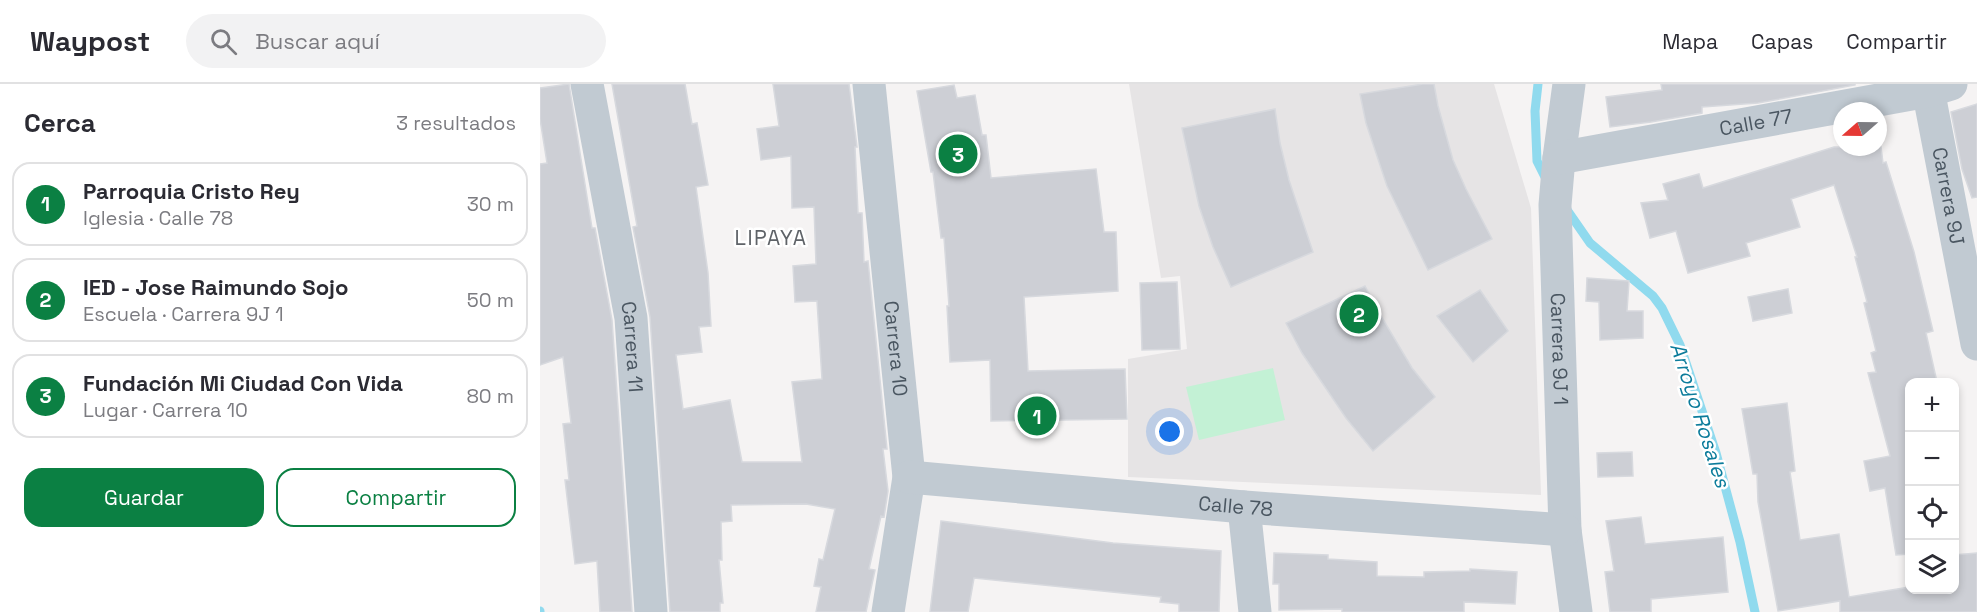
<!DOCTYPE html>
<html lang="es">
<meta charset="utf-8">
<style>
:root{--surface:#fff;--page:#f2f2f3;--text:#2b2b33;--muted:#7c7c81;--line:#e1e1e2;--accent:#0b8043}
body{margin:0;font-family:"Space Grotesk",sans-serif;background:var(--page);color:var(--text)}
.controls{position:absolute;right:18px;bottom:18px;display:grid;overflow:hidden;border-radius:12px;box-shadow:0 3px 9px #0003}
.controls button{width:54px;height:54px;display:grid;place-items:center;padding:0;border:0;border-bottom:2px solid var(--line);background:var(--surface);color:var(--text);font:30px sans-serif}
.compass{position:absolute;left:1293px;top:18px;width:54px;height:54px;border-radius:50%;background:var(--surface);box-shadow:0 3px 9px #0003;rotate:250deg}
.you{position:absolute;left:630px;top:348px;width:21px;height:21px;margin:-15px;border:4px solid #fff;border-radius:50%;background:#1a73e8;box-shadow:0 0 0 9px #1a73e833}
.badge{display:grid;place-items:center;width:39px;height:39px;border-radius:50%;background:var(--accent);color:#fff;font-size:20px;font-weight:700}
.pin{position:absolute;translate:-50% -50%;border:3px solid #fff;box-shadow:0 2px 6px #0006}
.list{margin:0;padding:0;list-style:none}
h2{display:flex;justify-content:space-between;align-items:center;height:78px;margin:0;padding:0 24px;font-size:26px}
h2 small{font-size:20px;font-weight:400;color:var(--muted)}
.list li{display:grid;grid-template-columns:39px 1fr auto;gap:18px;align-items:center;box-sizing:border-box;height:84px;margin:0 12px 12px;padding:0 12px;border:2px solid var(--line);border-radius:18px}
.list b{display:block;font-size:22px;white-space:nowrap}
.list p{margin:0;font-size:20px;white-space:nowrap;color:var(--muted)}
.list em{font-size:20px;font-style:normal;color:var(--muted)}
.actions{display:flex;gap:12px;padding:18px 24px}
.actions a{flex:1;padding:14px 0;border:2px solid var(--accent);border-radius:18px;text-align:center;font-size:21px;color:var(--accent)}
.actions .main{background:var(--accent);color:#fff}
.icon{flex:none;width:33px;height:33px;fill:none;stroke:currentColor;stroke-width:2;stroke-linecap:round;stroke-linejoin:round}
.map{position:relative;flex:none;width:1437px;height:528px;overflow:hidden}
header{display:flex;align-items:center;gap:36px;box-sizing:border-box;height:84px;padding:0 30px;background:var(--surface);border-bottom:2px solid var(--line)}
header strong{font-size:28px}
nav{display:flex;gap:33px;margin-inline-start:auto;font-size:21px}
.search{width:420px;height:54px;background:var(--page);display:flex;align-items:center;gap:15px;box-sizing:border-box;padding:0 21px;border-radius:33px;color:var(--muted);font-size:22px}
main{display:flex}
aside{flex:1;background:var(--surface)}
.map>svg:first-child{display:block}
.education{fill:#e6e4e5}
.green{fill:#c3f1d5}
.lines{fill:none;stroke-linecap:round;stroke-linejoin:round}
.stream{stroke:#90daee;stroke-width:9}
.building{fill:#cdcfd5;stroke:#d7d9de;stroke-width:1.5}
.minor{stroke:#c1cad2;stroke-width:33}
.labels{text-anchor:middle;stroke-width:5;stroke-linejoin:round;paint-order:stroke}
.street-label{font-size:20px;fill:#4a5661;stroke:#fff}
.neighbourhood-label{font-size:21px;letter-spacing:1.5px;fill:#5f6368;stroke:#fff}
.water-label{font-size:21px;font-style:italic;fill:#0c7c9b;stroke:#fff}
</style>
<header>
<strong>Waypost</strong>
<div class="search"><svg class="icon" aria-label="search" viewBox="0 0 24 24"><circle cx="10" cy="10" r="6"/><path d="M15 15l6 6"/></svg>Buscar aquí</div>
<nav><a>Mapa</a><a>Capas</a><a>Compartir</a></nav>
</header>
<main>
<aside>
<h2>Cerca<small>3 resultados</small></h2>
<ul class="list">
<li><span class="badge">1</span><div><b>Parroquia Cristo Rey</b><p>Iglesia · Calle 78</p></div><em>30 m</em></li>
<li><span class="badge">2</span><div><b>IED - Jose Raimundo Sojo</b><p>Escuela · Carrera 9J 1</p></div><em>50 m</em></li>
<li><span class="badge">3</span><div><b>Fundación Mi Ciudad Con Vida</b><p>Lugar · Carrera 10</p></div><em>80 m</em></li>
</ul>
<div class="actions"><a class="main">Guardar</a><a>Compartir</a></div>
</aside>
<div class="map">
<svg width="1437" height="528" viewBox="0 0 1437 528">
<rect width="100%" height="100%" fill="#f5f3f3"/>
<polygon class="education" points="589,0 954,0 991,124 1001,411 588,393 588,275 647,265 640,192 621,194"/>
<polygon class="green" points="733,284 745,336 659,356 646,303"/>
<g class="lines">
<g class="stream">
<polyline points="998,0 995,27 997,77 1007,97"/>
<polyline points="1025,123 1050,159 1113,212 1122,224 1140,261 1176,369 1200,458 1215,528"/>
<polyline points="0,527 0,528"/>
</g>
</g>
<g class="building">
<polygon points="29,0 52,144 55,144 72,236 92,528 60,528 57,477 35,480 25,396 29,396 23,340 31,339 23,273 0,281 0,80 7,79 0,35 0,4"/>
<polygon points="72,0 145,0 152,40 157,39 168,101 156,103 168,189 171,242 159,243 162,268 136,271 143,325 190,316 202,378 262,378 252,298 282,295 277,217 255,218 253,182 276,180 274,123 252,124 251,72 221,76 217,45 239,42 233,0 309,0 317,63 315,63 318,129 322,129 324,178 328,177 347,365 343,365 348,407 344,433 341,432 329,485 335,486 326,528 276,528 281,503 274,502 279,475 283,476 295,425 266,420 191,421 192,437 181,438 182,476 179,476 183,519 180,519 180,528 130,528 110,233 93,143 97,142"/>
<polygon points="883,0 894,0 898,22 913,76 926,105 952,155 888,186 847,102 826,39 820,10"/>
<polygon points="1121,0 1315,0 1315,1 1218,19 1162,23 1162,29 1111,38 1070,43 1066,13 1122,6"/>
<polygon points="414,1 417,14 435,11 442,51 446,51 451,94 556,85 564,148 576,148 578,207 484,213 488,287 585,285 587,335 451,337 450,276 410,278 407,222 409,222 404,154 401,154 393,88 391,88 377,7"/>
<polygon points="1437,20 1437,113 1432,114 1422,85 1411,28"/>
<polygon points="735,25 740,59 749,96 773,168 691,203 673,163 659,122 642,44"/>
<polygon points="1294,63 1341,63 1343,79 1346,78 1374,168 1393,247 1386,249 1397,298 1370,298 1370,470 1356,471 1345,404 1330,407 1324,377 1350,372 1328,289 1336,288 1331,269 1336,267 1324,219 1327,218 1315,173 1317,173 1294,101 1251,115 1260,143 1206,159 1210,172 1148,189 1136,147 1110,154 1101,119 1128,116 1123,100 1159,90 1163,104"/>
<polygon points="1047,194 1089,197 1087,227 1103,227 1103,254 1060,256 1059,218 1046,217"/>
<polygon points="637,198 640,265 602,266 600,199"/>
<polygon points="825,202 838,227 872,284 895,313 833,367 806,334 762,269 746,239"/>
<polygon points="1248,205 1252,229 1213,237 1208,213"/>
<polygon points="940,206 968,247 933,278 897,232"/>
<polygon points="1247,319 1255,387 1250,388 1260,456 1299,450 1309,513 1370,503 1370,506 1414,506 1414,471 1437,469 1437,528 1300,528 1300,517 1238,527 1218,418 1217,390 1213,390 1202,325"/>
<polygon points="1092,368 1093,392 1058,393 1057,369"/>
<polygon points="1101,433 1105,460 1183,453 1188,508 1111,515 1111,528 1070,528 1065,488 1074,487 1066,437"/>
<polygon points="401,437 573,459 681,467 679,528 639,528 639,520 620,518 621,513 434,494 428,528 390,528"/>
<polygon points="734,469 788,471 788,475 837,478 837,492 884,493 884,488 930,487 930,485 977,488 975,520 924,518 924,528 802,528 802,525 739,526 739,500 733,500"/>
</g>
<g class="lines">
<g class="minor">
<path id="s1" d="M47,0L91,234L111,528"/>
<path id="s2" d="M329,0L369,393L348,528"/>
<path id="s3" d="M1029,0L1019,74L1015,121L1025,446L1036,528"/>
<path id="s4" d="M1387,0L1437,260"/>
<path id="s5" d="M1019,74L1388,7L1411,0"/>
<path id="s6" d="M369,393L704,423L1025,446"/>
<polyline points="704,423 715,528"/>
</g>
</g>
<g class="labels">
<g class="street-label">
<text dy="7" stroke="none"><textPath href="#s5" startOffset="200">Calle 77</textPath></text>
<text dy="7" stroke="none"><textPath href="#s4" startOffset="114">Carrera 9J</textPath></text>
<text dy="7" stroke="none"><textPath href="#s1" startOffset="267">Carrera 11</textPath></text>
<text dy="7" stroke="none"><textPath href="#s2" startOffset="266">Carrera 10</textPath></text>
<text dy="7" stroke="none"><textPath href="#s3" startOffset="266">Carrera 9J 1</textPath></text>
<text dy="7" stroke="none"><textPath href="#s6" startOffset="328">Calle 78</textPath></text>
</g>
<g class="neighbourhood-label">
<text x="231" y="161">LIPAYA</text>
</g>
<g class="water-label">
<text transform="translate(1160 331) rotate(72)" y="7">Arroyo Rosales</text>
</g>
</g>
</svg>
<div class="controls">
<button>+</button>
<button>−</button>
<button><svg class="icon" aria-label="locate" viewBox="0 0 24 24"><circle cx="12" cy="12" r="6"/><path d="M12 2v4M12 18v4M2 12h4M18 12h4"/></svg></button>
<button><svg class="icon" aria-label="layers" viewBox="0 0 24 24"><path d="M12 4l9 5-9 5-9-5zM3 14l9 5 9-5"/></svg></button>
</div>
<svg class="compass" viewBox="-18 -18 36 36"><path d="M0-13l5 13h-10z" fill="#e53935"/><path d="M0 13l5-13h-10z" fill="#7c7c81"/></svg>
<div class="you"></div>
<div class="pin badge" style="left:497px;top:332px">1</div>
<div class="pin badge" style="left:819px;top:230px">2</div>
<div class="pin badge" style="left:418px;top:70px">3</div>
</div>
</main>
